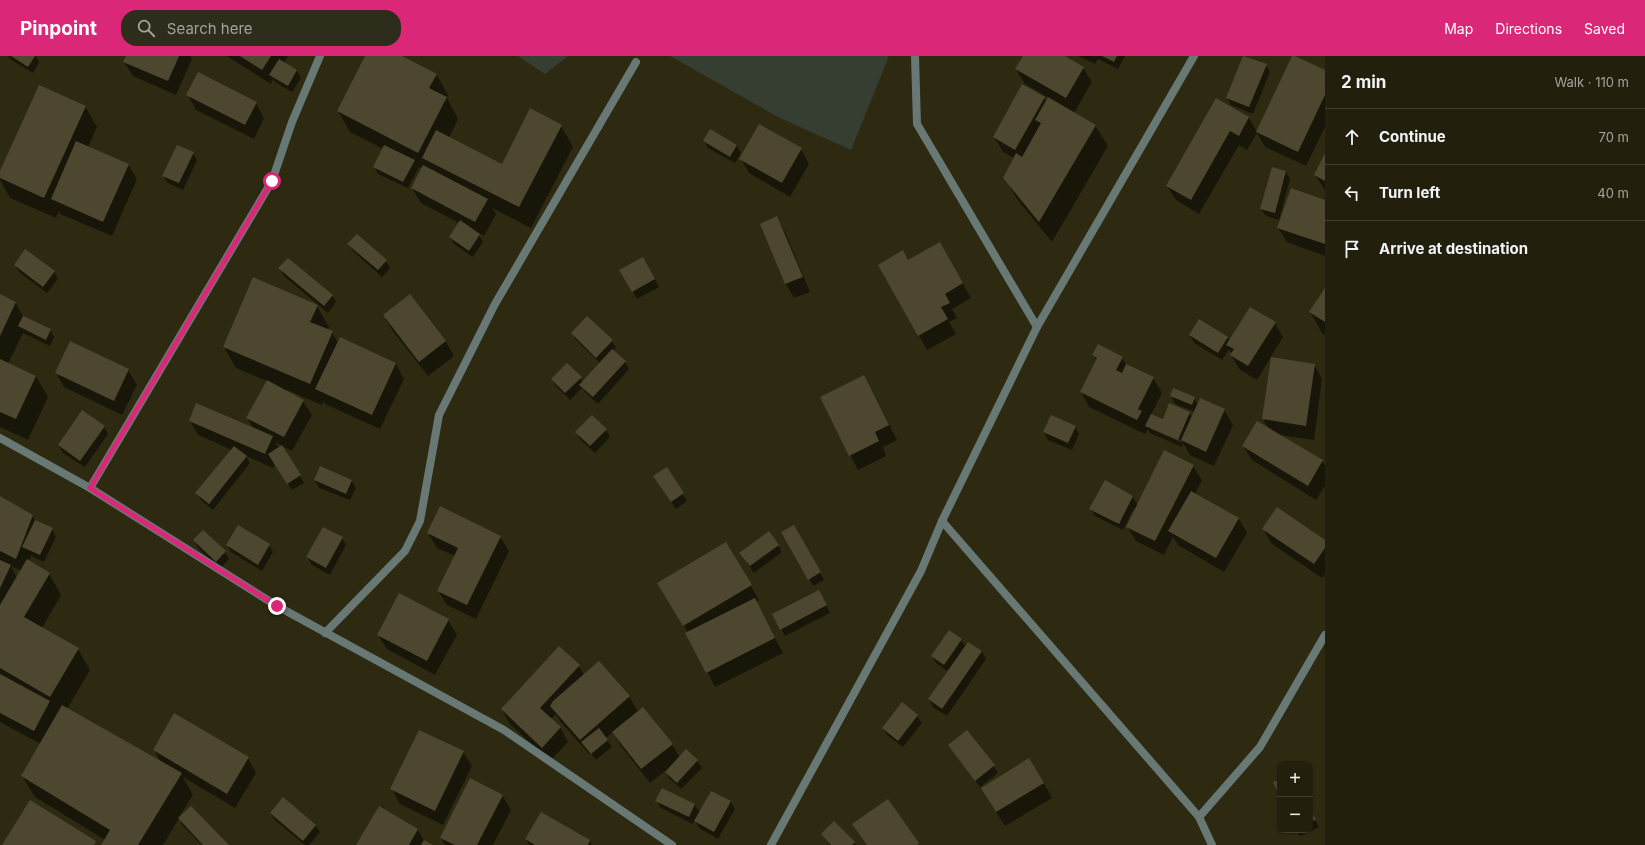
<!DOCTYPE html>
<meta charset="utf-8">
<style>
:root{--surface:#22200d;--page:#2e2d1b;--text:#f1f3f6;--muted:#a2a39d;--line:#3f3e2e;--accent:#db2777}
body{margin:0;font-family:Inter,sans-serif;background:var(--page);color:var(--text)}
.controls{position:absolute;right:12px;bottom:12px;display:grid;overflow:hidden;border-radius:8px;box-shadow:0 1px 3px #0004}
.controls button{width:36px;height:36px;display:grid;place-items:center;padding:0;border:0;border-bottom:1px solid var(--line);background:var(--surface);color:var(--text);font:20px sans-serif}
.stop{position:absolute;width:12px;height:12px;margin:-9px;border:3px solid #db2777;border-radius:50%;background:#fff}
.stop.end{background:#db2777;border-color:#fff;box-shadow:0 1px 4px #0008}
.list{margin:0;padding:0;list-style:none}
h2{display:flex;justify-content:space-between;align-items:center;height:52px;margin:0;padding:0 16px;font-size:17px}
h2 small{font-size:13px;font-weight:400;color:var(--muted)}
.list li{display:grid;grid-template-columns:26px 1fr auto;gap:12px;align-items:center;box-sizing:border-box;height:56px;padding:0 16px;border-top:1px solid var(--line)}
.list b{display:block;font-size:15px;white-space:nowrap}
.list em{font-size:13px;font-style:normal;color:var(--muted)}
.icon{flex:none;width:22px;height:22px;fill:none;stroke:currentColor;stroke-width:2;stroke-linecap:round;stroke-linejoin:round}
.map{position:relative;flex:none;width:1325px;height:789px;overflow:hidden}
header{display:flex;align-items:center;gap:24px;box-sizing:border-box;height:56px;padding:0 20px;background:var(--accent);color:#fff}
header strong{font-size:19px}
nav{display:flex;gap:22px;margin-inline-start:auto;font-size:14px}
.search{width:280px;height:36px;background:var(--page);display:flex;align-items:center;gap:10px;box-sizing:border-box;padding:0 14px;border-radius:16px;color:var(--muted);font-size:15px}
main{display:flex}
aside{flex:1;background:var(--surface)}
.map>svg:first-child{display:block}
.green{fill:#363e31}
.shadow{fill:#0007;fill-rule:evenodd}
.building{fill:#4c472e}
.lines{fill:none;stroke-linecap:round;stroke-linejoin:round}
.service{stroke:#687875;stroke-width:8}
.minor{stroke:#687875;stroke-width:8}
.route{stroke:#db2777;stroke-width:5}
</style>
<header>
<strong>Pinpoint</strong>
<div class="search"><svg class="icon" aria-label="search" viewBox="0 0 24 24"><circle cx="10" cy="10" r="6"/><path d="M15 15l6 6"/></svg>Search here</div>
<nav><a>Map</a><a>Directions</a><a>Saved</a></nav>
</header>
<main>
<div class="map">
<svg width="1325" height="789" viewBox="0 0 1325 789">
<rect width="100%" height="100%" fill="#2e2a11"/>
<g class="green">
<polygon points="518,0 568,0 545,18"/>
<polygon points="670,0 889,0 851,94 778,61"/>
</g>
<g class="shadow">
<polygon points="8,0 36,0 39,6 33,17 10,3"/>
<polygon points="127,0 190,0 192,3 176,39 133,20 124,6"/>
<polygon points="227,0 288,0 284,7 297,15 301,22 292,36 275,26 273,23 271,28"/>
<polygon points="366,0 400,0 436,18 448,39 447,42 458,63 449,82 502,109 561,70 573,91 531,172 492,152 496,158 484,180 478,177 483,186 473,201 454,188 450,181 459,167 421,147 412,132 423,113 419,111 408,132 378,118 374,111 383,93 350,76 338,55"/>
<polygon points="1024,0 1063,0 1083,12 1092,26 1074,57 1095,69 1108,90 1052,186 1017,143 1005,122 1014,102 1003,96 994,81 1044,42 1047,46 1049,42 1025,28 1016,13"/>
<polygon points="1078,0 1125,0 1118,13 1098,3 1095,8"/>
<polygon points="1266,9 1270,16 1253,58 1231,49 1227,42"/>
<polygon points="1325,15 1325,71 1306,110 1265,91 1257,77 1247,94 1239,89 1199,158 1176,144 1167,130 1216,44 1249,62 1257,76"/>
<polygon points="188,39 256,47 264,62 254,83 196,54"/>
<polygon points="85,50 97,71 88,91 128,108 137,123 112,180 60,158 59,155 56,162 10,142 0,124 0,117"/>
<polygon points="710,75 737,90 741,97 735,107 708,92 704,85"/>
<polygon points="801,93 809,108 790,141 749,117 741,103"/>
<polygon points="193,97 197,104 183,134 168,127 163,120"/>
<polygon points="1325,99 1325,134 1315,119"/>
<polygon points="1286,116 1290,123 1279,164 1266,160 1261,153"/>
<polygon points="1325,145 1325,200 1287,186 1278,172"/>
<polygon points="777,162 785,176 810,236 794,242 786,228 761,168"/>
<polygon points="940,187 971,242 952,253 957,262 949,266 956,278 927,294 879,209 908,205"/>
<polygon points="348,188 386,205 390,212 382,221 353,195"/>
<polygon points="643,202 659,231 637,243 621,214"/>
<polygon points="15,209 54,216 58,223 47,237 19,216"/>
<polygon points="280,213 332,239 336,246 328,257 284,220"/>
<polygon points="1325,234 1325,279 1322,277 1310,256"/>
<polygon points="0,240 15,246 24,262 50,274 54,281 50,290 23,277 8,308 36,320 48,341 28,384 0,371"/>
<polygon points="410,240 446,286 454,300 428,320 392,274 384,259"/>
<polygon points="317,250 329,271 328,274 332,276 338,287 341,283 396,308 404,323 380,373 325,348 323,345 322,349 287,334 286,335 303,345 312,359 292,395 275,386 279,392 282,390 304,427 292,434 275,408 273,412 246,400 250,407 213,454 201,444 197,437 232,394 198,379 190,365 254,373 247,362 267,325 236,312 224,291"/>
<polygon points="587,261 612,285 616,292 613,295 625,306 629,313 598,348 585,336 582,332 570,344 556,330 552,323 567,308 583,326 600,307 576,284 572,277"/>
<polygon points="1275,267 1283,281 1257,324 1240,314 1231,299 1232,298 1229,293 1222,304 1194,287 1190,279 1228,282 1230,286"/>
<path d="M1094,299L1122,301L1126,309L1153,322L1162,337L1151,359L1163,364L1189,357L1192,362L1195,356L1175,348L1171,340L1194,342L1198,349L1224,354L1233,369L1214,410L1190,399L1183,387L1182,391L1150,377L1148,373L1145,378L1089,351L1081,336L1097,305ZM1151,371L1183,385L1182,387L1151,373Z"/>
<polygon points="1314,308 1322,323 1314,384 1279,379 1322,405 1325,409 1325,430 1316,444 1252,404 1243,390 1268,372 1263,363"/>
<polygon points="128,314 137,329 122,359 64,331 56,317"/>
<polygon points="864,320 897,384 883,391 886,400 858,414 850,399"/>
<polygon points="104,370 108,378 85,411 63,397 59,389"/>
<polygon points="1075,371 1079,378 1072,394 1048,384 1044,376"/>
<polygon points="606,374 610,381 595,397 580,383 576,376"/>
<polygon points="1193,410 1202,424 1195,438 1239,463 1247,477 1224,516 1178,489 1173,481 1164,499 1136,485 1127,470 1136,454 1134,453 1123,474 1095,460 1091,453 1132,440 1138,449"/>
<polygon points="666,413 687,445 676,453 659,428"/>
<polygon points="315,424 351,424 356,432 350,444 319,432"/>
<path d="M0,441L33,460L36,466L52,473L56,481L44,506L31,500L29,505L49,518L61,539L42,572L78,593L90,614L67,653L161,706L154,694L248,702L256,717L235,752L183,721L193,739L179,761L227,789H202L183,770L179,762L163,789H102L105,784L35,741L22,720L41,688L0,666ZM11,510L22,515L17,522Z"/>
<polygon points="794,470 824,524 813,530 783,476"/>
<polygon points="1263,473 1325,485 1325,518 1322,522 1272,488"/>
<polygon points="428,477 500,481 509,495 476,563 447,549 438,535 455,500 437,492"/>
<polygon points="342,482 346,489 330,519 312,509 307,501"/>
<polygon points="194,484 225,496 229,503 220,513 198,492"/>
<polygon points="726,487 759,544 756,546 783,597 715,631 688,577 667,542"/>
<polygon points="227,489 269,489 273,496 262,515 231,496"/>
<polygon points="778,489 782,496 754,517 740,497"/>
<polygon points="823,542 830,557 785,580 781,573"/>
<polygon points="448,564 457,579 435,619 387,593 378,579"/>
<polygon points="961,584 966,591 969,587 982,596 986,603 947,660 933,651 929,643 949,616 936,607 932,600"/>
<polygon points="579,610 584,619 629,640 638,656 672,688 680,702 687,695 697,705 702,712 681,733 670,723 665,715 650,727 621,690 613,676 606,682 612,691 596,704 590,697 589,698 560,665 556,658 551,663 560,671 568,686 550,705 510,668 502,654"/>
<polygon points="917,660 922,667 903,691 887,679 883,672"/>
<polygon points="949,689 994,710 998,717 980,731"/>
<polygon points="463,696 472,710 443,769 400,748 392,733"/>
<polygon points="1044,727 1052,742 1005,770 990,747"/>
<polygon points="663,733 695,749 700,757 712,736 731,746 735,753 718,783 699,772 695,764 693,768 661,752 656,744"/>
<polygon points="502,739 511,754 493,789 445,789 441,782"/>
<polygon points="379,752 418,774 424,785 431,789 358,789"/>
<polygon points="1310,752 1319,771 1300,780 1296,774 1310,774"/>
<polygon points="271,757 315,769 320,776 309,789 305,789 275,764"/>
<polygon points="822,778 854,787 856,789 830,789"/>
<polygon points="526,783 590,785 592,789 529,789"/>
</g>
<g class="building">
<polygon points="11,0 35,0 28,11"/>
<polygon points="126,0 179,0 168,25 123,6"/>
<polygon points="240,0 271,0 262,14"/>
<polygon points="365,0 402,0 437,18 429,32 447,41 418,97 337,55"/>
<polygon points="1023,0 1065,0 1084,11 1066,42 1015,13"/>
<polygon points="1102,0 1117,0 1114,6"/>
<polygon points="1243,0 1267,8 1249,51 1226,42"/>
<polygon points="1292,0 1295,0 1325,14 1325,39 1298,96 1256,76"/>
<polygon points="279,3 297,14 288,30 269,19"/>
<polygon points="198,16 257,46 245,69 186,39"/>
<polygon points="1022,28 1045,41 1015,94 993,81"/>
<polygon points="39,29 86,50 44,142 0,122 0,115"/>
<polygon points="1048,41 1096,69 1039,166 1003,122 1016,97 1022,101 1041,67 1035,64"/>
<polygon points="1216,42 1249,61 1239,80 1230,75 1191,144 1166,130"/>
<polygon points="530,52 562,69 519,151 422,102 436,74 502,108"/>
<polygon points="759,68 802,92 782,127 739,103"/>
<polygon points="710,73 737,89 730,101 703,85"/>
<polygon points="76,85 129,108 103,166 51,143"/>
<polygon points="177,89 194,96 179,127 162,120"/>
<polygon points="384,89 415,104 403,126 373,111"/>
<polygon points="1325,97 1325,125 1314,119"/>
<polygon points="423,109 488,143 475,166 411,132"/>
<polygon points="1272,111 1286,115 1275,157 1260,153"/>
<polygon points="1291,132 1325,144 1325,188 1277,172"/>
<polygon points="777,160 803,221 785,228 760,168"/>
<polygon points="460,164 480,178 469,195 449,181"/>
<polygon points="357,178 387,204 378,214 347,188"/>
<polygon points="940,186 963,227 945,238 950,247 941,251 948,263 918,280 878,209 903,194 908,204"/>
<polygon points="25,193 55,215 43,231 14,209"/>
<polygon points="643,201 655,223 632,236 619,214"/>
<polygon points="288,202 333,239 324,250 278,212"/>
<polygon points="253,221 318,249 310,266 333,275 310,328 223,291"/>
<polygon points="1325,232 1325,266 1309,256"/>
<polygon points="0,238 16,246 0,280"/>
<polygon points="410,238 446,285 419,306 383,259"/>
<polygon points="1250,251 1276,266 1248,310 1230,299 1234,293 1226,289"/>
<polygon points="23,260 51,273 46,284 18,270"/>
<polygon points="587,260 613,284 596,302 571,277"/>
<polygon points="1199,263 1228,281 1218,297 1189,279"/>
<polygon points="340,281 396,307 372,359 315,333"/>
<polygon points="70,285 129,313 114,345 55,317"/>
<polygon points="1098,288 1123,301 1116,314 1122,317 1126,308 1154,321 1138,353 1142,355 1137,364 1080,336 1097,302 1092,299"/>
<polygon points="612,293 626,305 593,341 579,329"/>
<polygon points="1271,301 1315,308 1306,370 1262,363"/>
<polygon points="0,303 36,320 16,363 0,356"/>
<polygon points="567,307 582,321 565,337 551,323"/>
<polygon points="864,319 889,369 875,376 879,385 849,400 820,341"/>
<polygon points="267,324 304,344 284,381 246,362"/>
<polygon points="1173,332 1195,341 1192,349 1170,340"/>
<polygon points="1200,342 1225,353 1206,396 1181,384"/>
<polygon points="196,347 273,380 265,398 189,365"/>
<polygon points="1169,347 1190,356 1178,384 1145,370 1151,358 1163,363"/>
<polygon points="82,354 105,370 80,405 58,389"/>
<polygon points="592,359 607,373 590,390 575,376"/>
<polygon points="1051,359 1076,370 1068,387 1043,376"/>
<polygon points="1257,365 1323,404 1308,430 1242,390"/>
<polygon points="282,389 301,419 287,428 268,398"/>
<polygon points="234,390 247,400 209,448 195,437"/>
<polygon points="1164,394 1194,409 1155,485 1126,471"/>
<polygon points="320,410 352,424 346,438 314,424"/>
<polygon points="667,411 684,437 671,446 653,420"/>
<polygon points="1105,424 1133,440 1119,468 1089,453"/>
<polygon points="1191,435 1239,462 1216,502 1168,475"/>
<polygon points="0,440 33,459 16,503 0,495"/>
<polygon points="440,450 501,480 467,549 437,535 458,492 427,477"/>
<polygon points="1277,451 1325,484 1325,492 1314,508 1262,473"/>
<polygon points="35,464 53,472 40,499 22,491"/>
<polygon points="238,469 270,488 258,509 226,489"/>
<polygon points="794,469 821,516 808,524 781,476"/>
<polygon points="323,471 343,481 326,512 306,501"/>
<polygon points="203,474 226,495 216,506 193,484"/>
<polygon points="769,475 779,489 750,510 739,497"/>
<polygon points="726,486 752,529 683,570 657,527"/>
<polygon points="27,503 50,517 24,561 79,592 50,641 0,612 0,549"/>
<polygon points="0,504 11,509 0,532"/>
<polygon points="819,534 827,549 780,574 772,558"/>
<polygon points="399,537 449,563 427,605 377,579"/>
<polygon points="755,542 775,582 706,617 685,577"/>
<polygon points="949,574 962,583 944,609 931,600"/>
<polygon points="968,586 982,595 942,653 928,643"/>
<polygon points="559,590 580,609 540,652 561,671 542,692 501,653"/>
<polygon points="599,605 630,640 580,684 550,650 553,645"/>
<polygon points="0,618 50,645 34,675 0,657"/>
<polygon points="902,646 918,659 898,685 882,672"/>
<polygon points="62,649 182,717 138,789 101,789 110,774 21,720"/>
<polygon points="643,651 673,688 641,713 612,676"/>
<polygon points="174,657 249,701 227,738 153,694"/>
<polygon points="599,672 608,684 591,698 581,686"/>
<polygon points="419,674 464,695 435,755 390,733"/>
<polygon points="967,674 995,709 975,725 948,689"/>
<polygon points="686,693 698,704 677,727 665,716"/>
<polygon points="1029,702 1044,727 996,756 981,732"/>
<polygon points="470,722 503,739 477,789 455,789 440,782"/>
<polygon points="1280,723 1280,741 1273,726"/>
<polygon points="662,732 695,748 689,761 655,745"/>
<polygon points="711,735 731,745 714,776 694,765"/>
<polygon points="283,741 316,769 303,785 270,757"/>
<polygon points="888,743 919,787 917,789 867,789 852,768"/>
<polygon points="30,744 96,785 94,789 2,789"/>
<polygon points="191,750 229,789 203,789 178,762"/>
<polygon points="379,750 418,773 409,789 356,789"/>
<polygon points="1310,752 1316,764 1310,766"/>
<polygon points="541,756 590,784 588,789 535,789 525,783"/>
<polygon points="834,765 855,786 852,789 831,789 821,778"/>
<polygon points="424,784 433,789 421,789"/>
</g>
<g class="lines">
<polyline class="service" points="1199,761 1212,789"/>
<g class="minor">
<polyline points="915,0 917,68 1037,271"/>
<polyline points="0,382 90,432 277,550 504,674 672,789"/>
<polyline points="90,432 272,125 292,66 320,0"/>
<polyline points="942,465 1199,761 1260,691 1325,579"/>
<polyline points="325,577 405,495 420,465 439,359 495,248 636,6"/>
<polyline points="771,789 921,515 942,465 1037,271 1194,0"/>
</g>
</g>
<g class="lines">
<polyline class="route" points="272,125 90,432 277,550"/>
</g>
</svg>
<div class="controls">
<button>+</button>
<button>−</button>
</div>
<div class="stop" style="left:272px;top:125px"></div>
<div class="stop end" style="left:277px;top:550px"></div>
</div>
<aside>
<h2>2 min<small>Walk · 110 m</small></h2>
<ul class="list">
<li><svg class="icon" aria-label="ahead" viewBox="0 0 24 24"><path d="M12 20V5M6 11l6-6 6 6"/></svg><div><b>Continue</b></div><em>70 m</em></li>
<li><svg class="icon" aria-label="left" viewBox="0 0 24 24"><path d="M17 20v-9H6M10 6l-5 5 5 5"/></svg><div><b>Turn left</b></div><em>40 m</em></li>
<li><svg class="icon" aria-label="arrive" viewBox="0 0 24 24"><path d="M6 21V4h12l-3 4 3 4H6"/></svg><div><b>Arrive at destination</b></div></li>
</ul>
</aside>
</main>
